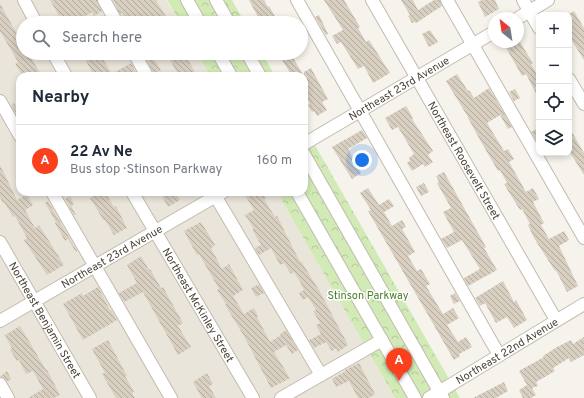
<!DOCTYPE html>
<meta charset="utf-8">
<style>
:root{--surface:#fff;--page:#f2f2f3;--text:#1f2937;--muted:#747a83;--line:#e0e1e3;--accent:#fc3f1d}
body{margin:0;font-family:Overpass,sans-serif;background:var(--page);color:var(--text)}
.controls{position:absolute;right:12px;top:12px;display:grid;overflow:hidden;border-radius:8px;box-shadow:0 2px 6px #0003}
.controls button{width:36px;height:36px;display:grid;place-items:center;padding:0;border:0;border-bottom:1px solid var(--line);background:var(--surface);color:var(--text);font:20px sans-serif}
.compass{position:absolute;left:488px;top:12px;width:36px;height:36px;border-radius:50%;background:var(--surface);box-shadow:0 2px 6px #0003;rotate:330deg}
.you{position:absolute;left:362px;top:160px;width:14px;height:14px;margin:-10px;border:3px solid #fff;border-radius:50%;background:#1a73e8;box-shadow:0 0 0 6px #1a73e833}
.badge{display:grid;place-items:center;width:26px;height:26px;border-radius:50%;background:var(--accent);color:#fff;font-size:13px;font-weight:700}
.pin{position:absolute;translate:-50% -33px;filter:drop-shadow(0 1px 2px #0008)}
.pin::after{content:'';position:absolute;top:21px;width:14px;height:12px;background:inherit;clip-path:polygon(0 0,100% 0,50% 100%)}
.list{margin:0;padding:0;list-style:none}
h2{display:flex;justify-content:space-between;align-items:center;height:52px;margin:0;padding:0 16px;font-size:17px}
h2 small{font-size:13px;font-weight:400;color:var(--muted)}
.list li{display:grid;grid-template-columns:26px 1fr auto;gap:12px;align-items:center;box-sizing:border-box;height:72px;padding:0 16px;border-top:1px solid var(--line)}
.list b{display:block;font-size:15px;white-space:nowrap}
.list p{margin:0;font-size:13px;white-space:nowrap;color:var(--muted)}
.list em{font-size:13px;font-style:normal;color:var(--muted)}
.icon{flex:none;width:22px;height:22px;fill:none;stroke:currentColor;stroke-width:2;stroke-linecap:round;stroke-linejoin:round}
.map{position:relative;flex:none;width:584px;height:398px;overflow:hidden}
.search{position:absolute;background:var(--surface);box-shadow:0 2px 6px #0003;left:16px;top:16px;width:292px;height:44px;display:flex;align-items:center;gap:10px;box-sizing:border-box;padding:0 14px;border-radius:22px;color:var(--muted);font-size:15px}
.panel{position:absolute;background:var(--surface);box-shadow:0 2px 6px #0003;left:16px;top:72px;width:292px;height:124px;border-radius:12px}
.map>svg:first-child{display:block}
.residential{fill:#eae5da}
.park{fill:url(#park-crowns)}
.building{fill:url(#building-back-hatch)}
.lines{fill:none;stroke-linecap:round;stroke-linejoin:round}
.minor-casing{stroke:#c2bbae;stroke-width:14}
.minor{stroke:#fff;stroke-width:12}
.labels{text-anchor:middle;stroke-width:3;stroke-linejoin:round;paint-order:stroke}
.street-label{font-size:11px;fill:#4b4439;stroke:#fff}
.park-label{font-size:11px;fill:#4a7f2a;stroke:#fff}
</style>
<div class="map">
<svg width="584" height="398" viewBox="0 0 584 398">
<defs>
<pattern id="park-crowns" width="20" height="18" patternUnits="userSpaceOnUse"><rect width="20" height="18" fill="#d2eab5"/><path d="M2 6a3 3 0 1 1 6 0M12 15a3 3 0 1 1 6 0" fill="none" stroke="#b6ca9c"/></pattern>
<pattern id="building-back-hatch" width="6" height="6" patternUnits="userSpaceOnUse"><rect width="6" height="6" fill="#d8cfc1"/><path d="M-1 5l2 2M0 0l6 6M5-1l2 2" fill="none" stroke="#b1aa9e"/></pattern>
</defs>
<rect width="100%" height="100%" fill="#f6f3ec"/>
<polygon class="residential" points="0,0 166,0 180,23 23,23 23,53 197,53 210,76 20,76 20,192 277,192 395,398 0,398"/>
<g class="park">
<polygon points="167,0 232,0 245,23 180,23"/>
<polygon points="197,53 262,53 275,76 210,76"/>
<polygon points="304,126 460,398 395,398 277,192 304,192"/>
</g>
<g class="building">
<polygon points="50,0 97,0 102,11 94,16 92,12 73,23 66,23 61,15 59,16"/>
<polygon points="113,0 156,0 168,20 163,23 128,23 122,13 120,14"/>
<polygon points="249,0 264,0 268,7 269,6 276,18 268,23 261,23"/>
<polygon points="324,0 344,0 360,27 358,28 366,42 369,40 390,73 373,83 364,66 358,69 341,42 337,44 332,36 343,30"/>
<polygon points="401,0 413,0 418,10 434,0 440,0 442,6 416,23 415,22 412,23 408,16 410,15"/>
<polygon points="482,0 495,0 499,9 485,17 478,2"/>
<polygon points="0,4 23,44 23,53 28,53 42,76 23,76 15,64 18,62 0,31"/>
<polygon points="574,11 584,28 584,60 569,36 569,14"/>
<polygon points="319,15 328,34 326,35 315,17"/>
<polygon points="430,30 438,42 429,47 422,34"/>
<polygon points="512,42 520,42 533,63 531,64 539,78 539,99 526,74 522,76 505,46"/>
<polygon points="82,53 99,53 112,74 131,63 138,76 94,76"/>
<polygon points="148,53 150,53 161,70 154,74 144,55"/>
<polygon points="166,53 184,53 197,76 179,76"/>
<polygon points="278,53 290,53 304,76 304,72 311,68 328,99 322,102 327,110 317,116 314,111 312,112 308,105 310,104 304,93 304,76 292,76"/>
<polygon points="457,74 468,91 469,90 474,98 489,88 512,127 508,129 500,115 487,123 504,151 508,149 514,159 509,162 526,192 533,188 539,199 533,202 544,223 541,225 549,239 564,231 569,240 559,246 578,286 567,292 556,270 555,271 534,238 528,225 530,224 522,209 520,210 504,184 507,183 500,170 498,171 480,140 468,118 468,117 446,81"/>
<polygon points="515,89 520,98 514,101 509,92"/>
<polygon points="14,103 20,114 19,119 11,105"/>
<polygon points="406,106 413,118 412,119 433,151 428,155 433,162 425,167 423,164 412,171 407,163 410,161 409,158 414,154 398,127 392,130 385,118"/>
<polygon points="569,127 584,153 584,175 569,151"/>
<polygon points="536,129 539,133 539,139 536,140 531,132"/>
<polygon points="362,130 367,138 348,149 361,173 352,179 332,147"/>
<polygon points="0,165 17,200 27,194 33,205 25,210 35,228 39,225 64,265 47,275 24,240 27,238 15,216 13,217 4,202 3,203 0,197"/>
<polygon points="444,172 486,247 484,248 497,270 468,286 464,278 480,269 462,240 447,248 441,239 454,232 443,212 451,208 437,183 439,182 436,176"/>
<polygon points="424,183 429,192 421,196 416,187"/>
<polygon points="368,188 379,205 389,199 394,206 384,212 392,226 402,220 406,227 402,229 415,252 408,256 417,271 421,269 430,284 426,286 443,314 453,308 459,318 447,325 458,342 466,337 472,347 459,354 460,356 454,360 368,211 371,210 360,193"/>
<polygon points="101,192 105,192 114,207 116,206 127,228 114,235 105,220 104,221 90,198"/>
<polygon points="160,192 175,192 180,200 168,207"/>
<polygon points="250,192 262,192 266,198 264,199 275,217 277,216 300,262 301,261 319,290 348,345 338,352 336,348 332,351 326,342 314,348 309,340 321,334 316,325 320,323 313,311 316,310 308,297 303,300 299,293 304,290 301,285 302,285 294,272 291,274 284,263 280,265 271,248 259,255 255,248 261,245 252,229 254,229 245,215 254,210 245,195"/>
<polygon points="70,196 74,204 71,206 76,215 74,215 65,199"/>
<polygon points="48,201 77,251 76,252 68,239 65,241 55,223 56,222 45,203"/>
<polygon points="201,222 215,245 211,248 222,269 229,264 243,290 233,296 244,314 254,308 258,316 257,317 270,342 281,335 280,334 286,330 298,350 292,354 286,345 274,352 290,378 271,388 244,336 225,305 226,304 217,290 219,289 199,254 197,255 184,231"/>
<polygon points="141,256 149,270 150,269 161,288 163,287 183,323 178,326 191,347 178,355 143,292 124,302 119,293 137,283 127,265"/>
<polygon points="503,281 514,302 516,300 527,320 514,328 507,317 496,323 485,303 480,306 475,298"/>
<polygon points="259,284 264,293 256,297 251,288"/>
<polygon points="98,287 110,310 111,310 117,320 83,340 63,304 82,293 83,296"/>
<polygon points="455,293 460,301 454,304 450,296"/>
<polygon points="20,326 46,370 47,370 60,395 54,398 28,398 43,389 33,371 26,374 19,360 17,361 10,350 12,349 5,335"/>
<polygon points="584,337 584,355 571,362 569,358 553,368 555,371 536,382 538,386 532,388 536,395 531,398 523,398 519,390 527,385 519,371 544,357 543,356 557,347 571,340 573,344"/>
<polygon points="108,340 127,376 125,376 134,392 132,393 135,398 116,398 102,374 105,373 92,349"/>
<polygon points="359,363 375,394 369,398 358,398 349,381 336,387 332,379 346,371 345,370"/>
<polygon points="7,371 11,379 7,382 4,378 0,377"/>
<polygon points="207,373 213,384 209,386 216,398 202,398 193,382"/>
<polygon points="504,382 508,391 496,398 473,398"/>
</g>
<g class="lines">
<g class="minor-casing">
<g id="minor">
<polyline points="24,0 36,23"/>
<polyline points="104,0 117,23"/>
<polyline points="187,0 200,23"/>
<polyline points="216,0 229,23"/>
<polyline points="297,0 499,355"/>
<path id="s1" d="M372,0L556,320"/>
<polyline points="447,0 584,238"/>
<polyline points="523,0 539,28"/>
<polyline points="518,18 548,0"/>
<polyline points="53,53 66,76"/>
<polyline points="134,53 147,76"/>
<polyline points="218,53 231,76"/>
<polyline points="247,53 260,76"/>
<polyline points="569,79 584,104"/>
<polyline points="0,101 20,136"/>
<path id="s2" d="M304,144L494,32"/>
<polyline points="304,154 443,398"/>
<polyline points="52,192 171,398"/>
<path id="s3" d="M132,192L253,398"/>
<polyline points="213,192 321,375"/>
<polyline points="297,192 415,398"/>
<path id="s4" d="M0,242L90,398"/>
<path id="s5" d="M0,321L223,192"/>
<polyline points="0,384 8,398"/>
<polyline points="281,398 382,340"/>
<path id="s6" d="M429,398L584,304"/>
</g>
</g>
<use href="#minor" class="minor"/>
</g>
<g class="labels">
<g class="street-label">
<text dy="4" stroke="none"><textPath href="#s2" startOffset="110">Northeast 23rd Avenue</textPath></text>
<text dy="4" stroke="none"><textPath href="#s1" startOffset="185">Northeast Roosevelt Street</textPath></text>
<text dy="4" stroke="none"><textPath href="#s5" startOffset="129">Northeast 23rd Avenue</textPath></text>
<text dy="4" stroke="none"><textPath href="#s3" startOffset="131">Northeast McKinley Street</textPath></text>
<text dy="4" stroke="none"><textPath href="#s4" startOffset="90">Northeast Benjamin Street</textPath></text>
<text dy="4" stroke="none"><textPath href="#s6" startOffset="91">Northeast 22nd Avenue</textPath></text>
</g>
<g class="park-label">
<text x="368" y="299">Stinson Parkway</text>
</g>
</g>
</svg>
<div class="controls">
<button>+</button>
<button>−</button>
<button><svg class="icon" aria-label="locate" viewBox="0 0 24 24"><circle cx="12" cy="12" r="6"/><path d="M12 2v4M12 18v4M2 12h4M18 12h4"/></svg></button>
<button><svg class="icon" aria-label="layers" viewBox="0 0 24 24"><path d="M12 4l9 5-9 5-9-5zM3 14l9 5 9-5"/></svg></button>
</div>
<svg class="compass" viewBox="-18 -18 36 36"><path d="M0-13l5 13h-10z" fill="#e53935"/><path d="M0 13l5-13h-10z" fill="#747a83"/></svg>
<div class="you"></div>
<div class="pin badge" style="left:399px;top:381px">A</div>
<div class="search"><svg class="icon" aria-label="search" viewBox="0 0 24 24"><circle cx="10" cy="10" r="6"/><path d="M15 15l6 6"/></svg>Search here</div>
<section class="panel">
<h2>Nearby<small></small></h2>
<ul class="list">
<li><span class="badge">A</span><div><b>22 Av Ne</b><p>Bus stop · Stinson Parkway</p></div><em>160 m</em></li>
</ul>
</section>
</div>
